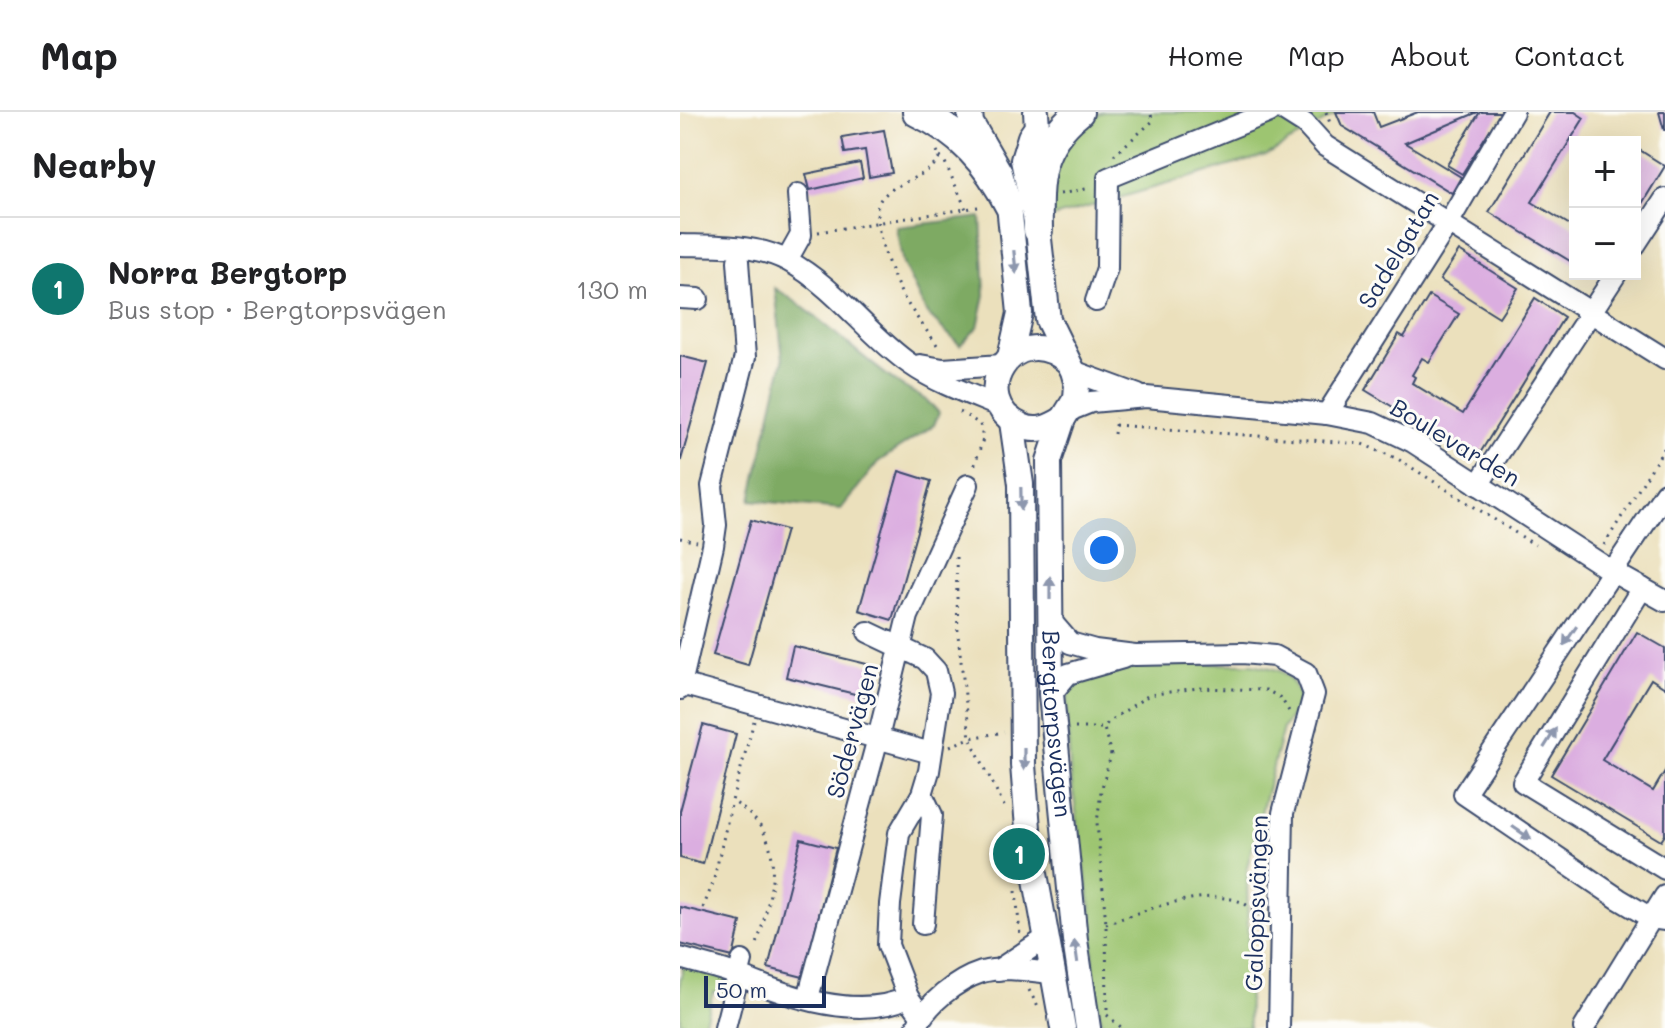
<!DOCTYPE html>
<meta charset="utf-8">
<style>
:root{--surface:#fff;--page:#f2f2f2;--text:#202124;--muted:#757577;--line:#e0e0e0;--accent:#0f766e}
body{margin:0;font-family:Mali,sans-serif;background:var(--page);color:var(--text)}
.controls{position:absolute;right:24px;top:24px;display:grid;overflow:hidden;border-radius:0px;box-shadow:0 8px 32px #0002}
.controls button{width:72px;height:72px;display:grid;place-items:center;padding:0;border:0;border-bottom:2px solid var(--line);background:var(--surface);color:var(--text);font:40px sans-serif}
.scale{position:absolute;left:24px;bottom:20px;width:122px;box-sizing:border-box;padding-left:8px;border:4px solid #1b2f5e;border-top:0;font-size:22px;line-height:28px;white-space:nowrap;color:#1b2f5e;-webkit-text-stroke:6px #fdfcf7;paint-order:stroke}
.you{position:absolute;left:424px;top:438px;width:28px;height:28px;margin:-20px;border:6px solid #fff;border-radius:50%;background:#1a73e8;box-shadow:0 0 0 12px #1a73e833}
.badge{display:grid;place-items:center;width:52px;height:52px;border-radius:50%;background:var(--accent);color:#fff;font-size:26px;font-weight:700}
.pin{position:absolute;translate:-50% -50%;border:4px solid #fff;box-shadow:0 2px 8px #0006}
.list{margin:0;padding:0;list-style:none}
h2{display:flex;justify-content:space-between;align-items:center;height:104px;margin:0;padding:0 32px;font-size:34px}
h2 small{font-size:26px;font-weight:400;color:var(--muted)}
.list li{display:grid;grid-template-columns:52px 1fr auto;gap:24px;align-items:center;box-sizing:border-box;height:144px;padding:0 32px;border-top:2px solid var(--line)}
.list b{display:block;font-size:30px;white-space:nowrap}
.list p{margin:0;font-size:26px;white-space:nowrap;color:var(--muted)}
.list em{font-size:26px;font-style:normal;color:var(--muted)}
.map{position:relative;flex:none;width:985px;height:916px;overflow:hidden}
header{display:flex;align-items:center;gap:48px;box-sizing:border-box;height:112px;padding:0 40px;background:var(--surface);border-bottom:2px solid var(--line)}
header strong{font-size:38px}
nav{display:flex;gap:44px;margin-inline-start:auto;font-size:28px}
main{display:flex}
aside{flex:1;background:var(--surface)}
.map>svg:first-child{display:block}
.green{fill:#9dc571;stroke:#5c7a68;stroke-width:2}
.forest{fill:#7eaa63;stroke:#4c6c60;stroke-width:2}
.building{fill:#dbaee0}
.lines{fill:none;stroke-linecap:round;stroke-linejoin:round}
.minor-casing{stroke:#3a4a6c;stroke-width:24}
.major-casing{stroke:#3a4a6c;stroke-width:28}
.highway-casing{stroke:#3a4a6c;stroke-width:32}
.path{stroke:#3a4a6c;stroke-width:3;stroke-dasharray:2 6;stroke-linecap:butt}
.minor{stroke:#fff;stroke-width:20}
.major{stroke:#fff;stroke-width:24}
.highway{stroke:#fff;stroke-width:28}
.oneway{fill:#8d97ae}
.labels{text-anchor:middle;stroke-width:6;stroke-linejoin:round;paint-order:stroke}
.street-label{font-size:24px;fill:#1b2f5e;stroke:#fdfcf7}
</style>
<header>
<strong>Map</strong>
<nav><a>Home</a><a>Map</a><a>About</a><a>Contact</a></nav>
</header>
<main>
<aside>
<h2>Nearby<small></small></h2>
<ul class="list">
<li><span class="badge">1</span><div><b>Norra Bergtorp</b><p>Bus stop · Bergtorpsvägen</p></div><em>130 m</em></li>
</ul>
</aside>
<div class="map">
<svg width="985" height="916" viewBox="0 0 985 916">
<rect width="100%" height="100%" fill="#fdfcf7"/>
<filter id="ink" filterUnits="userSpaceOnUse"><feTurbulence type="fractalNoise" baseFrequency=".0125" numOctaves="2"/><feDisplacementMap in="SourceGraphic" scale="16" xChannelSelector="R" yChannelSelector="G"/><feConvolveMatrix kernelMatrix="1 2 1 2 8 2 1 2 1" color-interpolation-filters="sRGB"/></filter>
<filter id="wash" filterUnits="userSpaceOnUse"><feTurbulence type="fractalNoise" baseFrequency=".006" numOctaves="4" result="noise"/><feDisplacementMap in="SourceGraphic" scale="32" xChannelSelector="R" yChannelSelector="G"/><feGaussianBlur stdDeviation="1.8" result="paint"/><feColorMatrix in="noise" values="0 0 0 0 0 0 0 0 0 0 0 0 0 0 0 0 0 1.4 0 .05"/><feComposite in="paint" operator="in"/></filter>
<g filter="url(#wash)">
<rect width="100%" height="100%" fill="#ebe0bc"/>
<g class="green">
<path d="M423,0H660L587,43L370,106C371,89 368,70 371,54C376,32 402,5 423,0Z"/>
<path d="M571,552C603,558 611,559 621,590L603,616L567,755L569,916H423L414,878L412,804L390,659L387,596L389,573C440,545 514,553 571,552Z"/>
<polygon points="4,852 47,864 43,882 33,880 23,916 0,910 0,868"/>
</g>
<g class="forest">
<polygon points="301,105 305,183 298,215 280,233 247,202 223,152 216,115"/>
<path d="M95,176C140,204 176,242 219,272C236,283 245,284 259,301L254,313L198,350L161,397L71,388L103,248Z"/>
</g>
<g id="blocks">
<g class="building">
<polygon points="656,0 693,0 699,15 738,0 798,0 725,31 781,65 772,81 662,14"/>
<polygon points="800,0 821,0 782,62 767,53"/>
<polygon points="870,0 895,0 904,6 852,90 895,116 895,152 809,100"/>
<polygon points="979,0 985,0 985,18 984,18"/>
<polygon points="204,18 212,61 189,65 185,38 165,41 162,25"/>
<polygon points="958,37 985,54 955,103 955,42"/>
<polygon points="180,51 183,66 130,78 126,62"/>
<polygon points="779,139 838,176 819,205 760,168"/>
<polygon points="749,184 779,202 749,250 742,246 732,263 735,265 732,271 783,302 855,186 884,205 797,346 685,278 719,222 724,225"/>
<polygon points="0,244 28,251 1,348 0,347"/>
<polygon points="219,359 251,369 212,508 179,498"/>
<polygon points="71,408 106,418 68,553 33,543"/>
<polygon points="957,520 985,536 985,576 971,567 922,648 973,679 985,659 985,723 981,729 871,663"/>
<polygon points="113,534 195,554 187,585 106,565"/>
<polygon points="23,613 56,622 23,752 0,746 0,699"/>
<polygon points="121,727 156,736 123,865 88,856"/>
<polygon points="0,795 61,810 53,845 0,832"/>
</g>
</g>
</g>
<g filter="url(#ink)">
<use href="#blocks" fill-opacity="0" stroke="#3a4a6c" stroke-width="2"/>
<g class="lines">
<g class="minor-casing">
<g id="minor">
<polyline points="606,0 625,12 645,34 985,247"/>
<path d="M0,133C36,134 76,132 108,149C156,175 187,222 230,252C257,271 289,282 319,294"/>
<polyline points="955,133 985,87"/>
<polyline points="107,148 121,123 118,82"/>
<polyline points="0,186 18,187"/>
<polyline points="416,189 427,156 428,66 590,0"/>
<polyline points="240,253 263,257 322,253"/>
<polyline points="393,259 458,283"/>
<polyline points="391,298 411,290 466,285 647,302 693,311 733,330 933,460 985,489"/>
<polyline points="647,302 767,113 833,0"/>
<polyline points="798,373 936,162"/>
<polyline points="985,381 784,682 939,787 971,806 985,808"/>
<polyline points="962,476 843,670 985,757"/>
<polyline points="371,509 390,531 415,538 455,543 563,541 594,544 626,561 634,582 603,701 599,916"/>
<polyline points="188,520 245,547 256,559 261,581 249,659 242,682 219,721 210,792 208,833 228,885 241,903"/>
<polyline points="1,572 251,641"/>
<polyline points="0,577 33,434 36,413 32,374 65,245 58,149"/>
<polyline points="371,582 388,562 443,546"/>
<polyline points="242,682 252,703 243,812"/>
<path d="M0,846C20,852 41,856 60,864C106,884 179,909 228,885"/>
<polyline points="318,858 366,826"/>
<polyline points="128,886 198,626 228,504 288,373"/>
<polyline points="45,916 62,849"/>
<path d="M236,916C246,892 277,868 302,860C323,854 351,859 372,861"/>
<polyline points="904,916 985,784"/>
</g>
</g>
<g class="major-casing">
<g id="major">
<polyline points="290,0 291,11 320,61 329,93 340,201 330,245"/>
<path id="s1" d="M356,0L357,15L350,25L343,48L358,118L368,208L393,259L397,273L396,286L383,307L369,349L371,582L395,828L408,916"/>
<path d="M383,307C370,315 357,321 342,314C283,288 334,203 388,250"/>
<polyline points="332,310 341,372 343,653 349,729 383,916"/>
</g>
</g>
<g class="highway-casing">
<g id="highway">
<path d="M237,0C280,20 308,51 329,93"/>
<path d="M358,118C357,67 357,34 399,0"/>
</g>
</g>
<g class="path">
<polyline points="646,0 650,11"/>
<path d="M257,39L260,45C248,67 216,68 201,87C187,104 214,169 224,186C235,204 248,220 260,237"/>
<polyline points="434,43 473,9 470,0"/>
<polyline points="260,45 264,48 286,97"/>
<polyline points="380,82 411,76"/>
<polyline points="138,120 304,94"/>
<polyline points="280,300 300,312 303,327 294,355"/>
<polyline points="435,313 682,332 718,347 855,433"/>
<polyline points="434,322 436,306"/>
<polyline points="0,426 17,430"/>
<polyline points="924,433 985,335"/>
<polyline points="276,445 278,523 290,626 325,696"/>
<path d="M74,609L52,689C113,726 91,781 76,836"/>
<polyline points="395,616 423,616"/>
<polyline points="270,634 290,626 324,620"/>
<polyline points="336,779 340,823"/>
<polyline points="23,796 33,771 52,689"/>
<path d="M426,812C463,799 523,775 561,790C568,793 575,800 581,804"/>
<polyline points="349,878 358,895"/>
<polyline points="427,897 426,812 417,711 421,679 431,643 424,616 428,610 469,583 517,576 586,578 601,586 610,601"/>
<polyline points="427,903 442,916"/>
</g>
<use href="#minor" class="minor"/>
<use href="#major" class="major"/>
<use href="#highway" class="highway"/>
</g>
<defs><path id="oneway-solid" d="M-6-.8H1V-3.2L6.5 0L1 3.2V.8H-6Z" transform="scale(2)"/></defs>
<g class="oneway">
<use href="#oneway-solid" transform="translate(335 150) rotate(84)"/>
<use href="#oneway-solid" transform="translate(341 387) rotate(89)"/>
<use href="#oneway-solid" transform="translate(370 476) rotate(-90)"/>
<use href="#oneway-solid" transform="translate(890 524) rotate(124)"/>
<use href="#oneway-solid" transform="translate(870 626) rotate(-58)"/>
<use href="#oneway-solid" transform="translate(344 647) rotate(90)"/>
<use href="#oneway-solid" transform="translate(842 721) rotate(34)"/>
<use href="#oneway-solid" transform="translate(396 839) rotate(-98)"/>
</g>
</g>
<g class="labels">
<g class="street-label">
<text transform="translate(719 138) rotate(-59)" y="8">Sadelgatan</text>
<text transform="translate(775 331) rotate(31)" y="8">Boulevarden</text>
<text dy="8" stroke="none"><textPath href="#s1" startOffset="630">Bergtorpsvägen</textPath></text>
<text transform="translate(173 619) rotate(-75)" y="8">Södervägen</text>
<text transform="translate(577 791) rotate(-88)" y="8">Galoppsvängen</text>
</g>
</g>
</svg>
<div class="controls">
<button>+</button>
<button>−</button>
</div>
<div class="scale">50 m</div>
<div class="you"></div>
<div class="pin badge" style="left:339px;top:742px">1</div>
</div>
</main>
